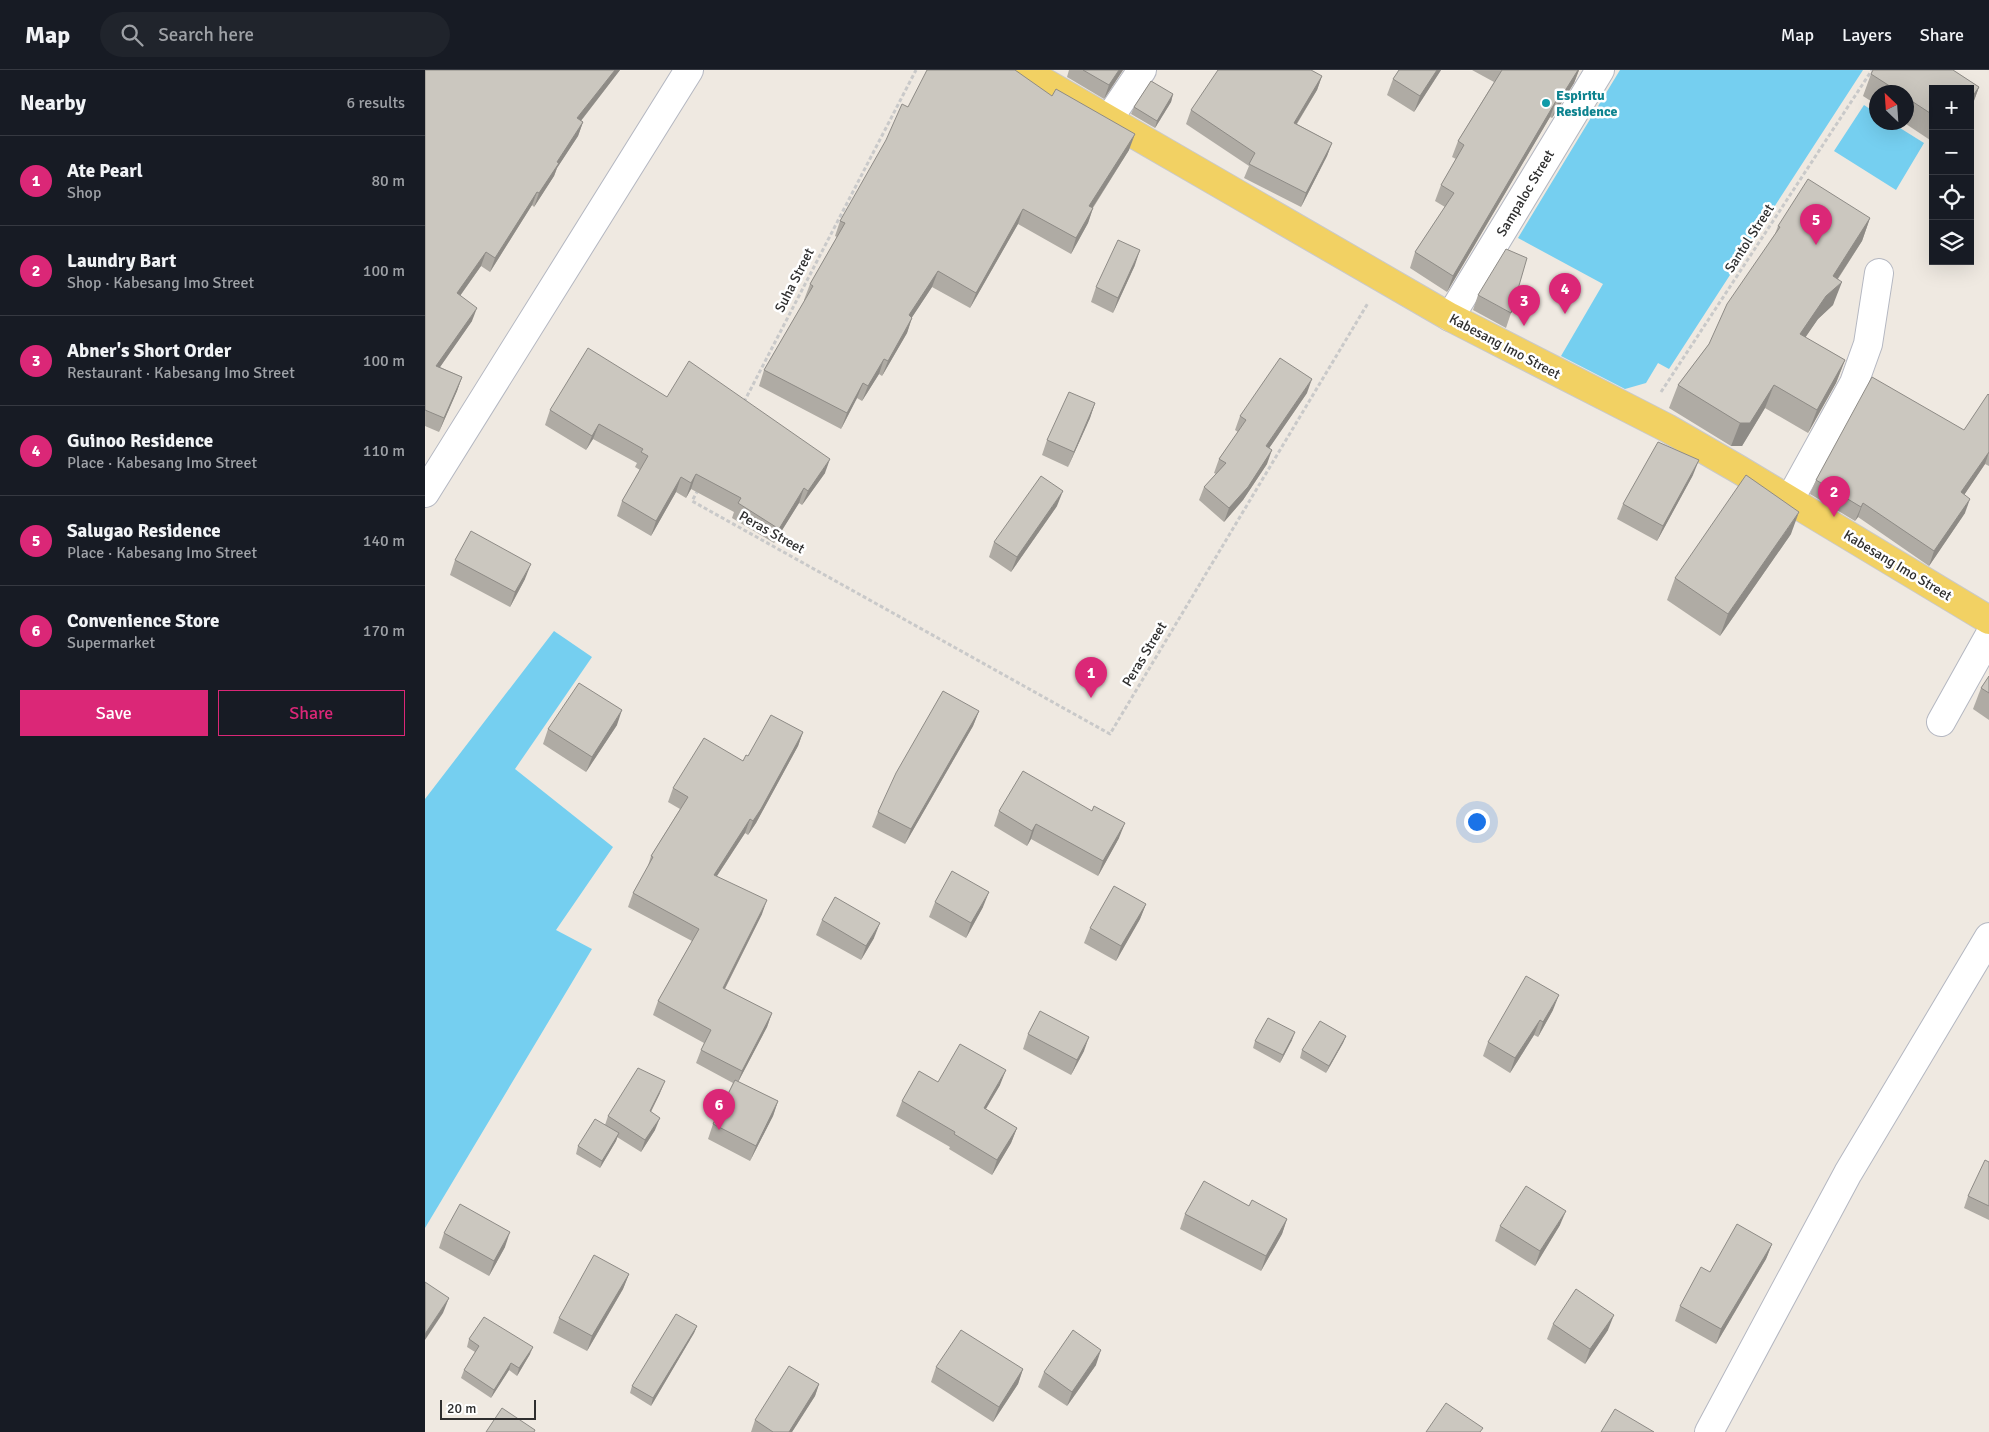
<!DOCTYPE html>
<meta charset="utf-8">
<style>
:root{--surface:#171b24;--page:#20242c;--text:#f1f3f6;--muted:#9ea1a6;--line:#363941;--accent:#db2777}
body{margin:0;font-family:Signika,sans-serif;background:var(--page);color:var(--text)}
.controls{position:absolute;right:15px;top:15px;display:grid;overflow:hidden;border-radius:0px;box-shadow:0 5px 20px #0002}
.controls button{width:45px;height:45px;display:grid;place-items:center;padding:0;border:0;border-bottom:1px solid var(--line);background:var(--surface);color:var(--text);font:25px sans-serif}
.compass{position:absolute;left:1444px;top:15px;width:45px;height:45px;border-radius:50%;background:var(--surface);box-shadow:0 5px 20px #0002;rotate:335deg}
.scale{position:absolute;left:15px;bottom:12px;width:96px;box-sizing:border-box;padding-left:5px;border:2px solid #2e2e2e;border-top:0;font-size:14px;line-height:18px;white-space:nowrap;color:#2e2e2e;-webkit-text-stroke:4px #fff;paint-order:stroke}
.you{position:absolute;left:1051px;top:751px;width:18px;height:18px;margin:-12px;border:4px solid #fff;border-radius:50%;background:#1a73e8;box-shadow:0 0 0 8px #1a73e833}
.badge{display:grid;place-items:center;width:32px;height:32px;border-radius:50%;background:var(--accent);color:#fff;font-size:16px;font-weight:700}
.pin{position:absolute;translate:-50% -41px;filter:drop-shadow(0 1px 2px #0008)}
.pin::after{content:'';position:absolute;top:26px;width:18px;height:15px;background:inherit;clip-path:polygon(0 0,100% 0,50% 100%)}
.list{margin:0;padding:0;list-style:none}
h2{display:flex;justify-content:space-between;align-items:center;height:65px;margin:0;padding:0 20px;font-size:21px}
h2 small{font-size:16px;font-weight:400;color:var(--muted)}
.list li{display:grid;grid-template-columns:32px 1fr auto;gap:15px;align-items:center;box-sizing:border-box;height:90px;padding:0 20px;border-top:1px solid var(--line)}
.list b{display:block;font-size:19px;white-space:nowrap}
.list p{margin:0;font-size:16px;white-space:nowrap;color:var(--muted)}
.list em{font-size:16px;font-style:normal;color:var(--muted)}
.actions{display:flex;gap:10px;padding:15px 20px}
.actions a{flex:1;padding:11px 0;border:1px solid var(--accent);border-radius:0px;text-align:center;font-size:18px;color:var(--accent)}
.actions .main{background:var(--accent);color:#fff}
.icon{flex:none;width:28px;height:28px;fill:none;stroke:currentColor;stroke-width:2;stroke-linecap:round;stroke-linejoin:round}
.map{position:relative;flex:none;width:1564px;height:1362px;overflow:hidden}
header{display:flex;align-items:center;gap:30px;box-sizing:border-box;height:70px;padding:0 25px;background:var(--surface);border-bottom:1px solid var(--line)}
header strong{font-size:24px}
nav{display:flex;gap:28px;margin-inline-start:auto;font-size:18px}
.search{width:350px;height:45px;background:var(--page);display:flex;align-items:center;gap:12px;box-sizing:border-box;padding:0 18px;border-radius:28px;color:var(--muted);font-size:19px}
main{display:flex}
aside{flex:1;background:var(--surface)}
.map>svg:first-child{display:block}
.water{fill:#75cff0}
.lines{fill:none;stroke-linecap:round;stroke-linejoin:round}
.minor-casing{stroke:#b4b7c1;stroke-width:30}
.major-casing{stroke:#c9c9c9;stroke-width:30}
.path{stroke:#c9c9c9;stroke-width:3;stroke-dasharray:4 2.5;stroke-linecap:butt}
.minor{stroke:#fff;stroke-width:28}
.major{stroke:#f2d163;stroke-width:28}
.wall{fill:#afaba4}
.shaded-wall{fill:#8e8b86}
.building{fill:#cbc7bf;stroke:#8e8b86}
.culture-dot{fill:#0f9aa8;stroke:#fff;stroke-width:2}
.labels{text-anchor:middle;stroke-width:5;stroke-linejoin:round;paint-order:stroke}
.culture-label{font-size:14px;font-weight:bold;fill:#0d838f;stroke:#fff;text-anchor:start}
.street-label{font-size:14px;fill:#2e2e2e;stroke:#fff}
</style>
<header>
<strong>Map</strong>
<div class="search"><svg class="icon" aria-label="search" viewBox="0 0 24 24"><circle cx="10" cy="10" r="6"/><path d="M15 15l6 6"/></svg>Search here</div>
<nav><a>Map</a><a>Layers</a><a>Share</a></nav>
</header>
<main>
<aside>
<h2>Nearby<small>6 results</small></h2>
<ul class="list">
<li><span class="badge">1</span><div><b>Ate Pearl</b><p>Shop</p></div><em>80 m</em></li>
<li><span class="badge">2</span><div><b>Laundry Bart</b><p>Shop · Kabesang Imo Street</p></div><em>100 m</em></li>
<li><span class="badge">3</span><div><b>Abner's Short Order</b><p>Restaurant · Kabesang Imo Street</p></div><em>100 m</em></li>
<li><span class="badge">4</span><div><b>Guinoo Residence</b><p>Place · Kabesang Imo Street</p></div><em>110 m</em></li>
<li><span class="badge">5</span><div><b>Salugao Residence</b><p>Place · Kabesang Imo Street</p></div><em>140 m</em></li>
<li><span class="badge">6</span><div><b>Convenience Store</b><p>Supermarket</p></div><em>170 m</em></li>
</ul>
<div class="actions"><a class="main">Save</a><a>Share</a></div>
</aside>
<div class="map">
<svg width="1564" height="1362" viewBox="0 0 1564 1362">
<rect width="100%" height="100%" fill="#efe9e1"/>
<g class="water">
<polygon points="1195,0 1438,0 1244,299 1233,293 1221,313 1200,319 1136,286 1178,214 1093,168"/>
<polygon points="1439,35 1451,43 1452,52 1467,53 1499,73 1471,120 1409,81"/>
<polygon points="129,561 167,587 90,699 188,777 131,860 167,879 0,1158 0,729"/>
</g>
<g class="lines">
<g class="minor-casing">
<g id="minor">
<polyline points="683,50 717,0"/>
<polyline points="1025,247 1175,0"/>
<polyline points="0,423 264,0"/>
<polyline points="1365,429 1429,313 1443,274 1454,203"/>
<polyline points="1516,652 1564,566"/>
<polyline points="1284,1362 1423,1103 1564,867"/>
</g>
</g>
<g class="major-casing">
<polyline id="major" points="598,0 1025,247 1242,358 1313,399 1564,550"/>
</g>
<g class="path">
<polyline points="1236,322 1447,0"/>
<polyline points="319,332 491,0"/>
<polyline points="273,420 267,431 685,664 943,233"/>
</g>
<use href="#minor" class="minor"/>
<use href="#major" class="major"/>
</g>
<g class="wall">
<polygon points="0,0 195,0 156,51 158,52 153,66 132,98 129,106 109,137 107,135 65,202 56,196 35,226 47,251 15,297 37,307 32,321 14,362 0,356"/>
<polygon points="644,0 698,0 679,29 642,7"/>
<polygon points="974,0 1016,0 989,42 962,25 968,9"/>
<polygon points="1047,0 1154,0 1149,13 1127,48 1125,47 1022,222 985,198 990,182 1020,137 1010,131 1016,115 1031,89 1027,87 1033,71 1069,12"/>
<polygon points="1448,0 1528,0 1554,17 1545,41 1545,19 1508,19 1508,72 1478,52 1482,52 1482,22 1452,22 1452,35 1438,26 1446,4"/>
<polygon points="897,6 892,20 872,54 907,73 902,86 876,137 819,108 824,96 761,54 766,40"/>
<polygon points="748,24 746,32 730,58 706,44 709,37"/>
<polygon points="627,26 704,80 668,138 663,153 646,184 593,154 545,238 507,217 487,247 482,263 457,306 454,304 437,331 432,328 416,359 334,316 339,300 380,230 379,230 385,214 412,167 410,166 415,151 483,37"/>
<polygon points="1445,148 1437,171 1413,209 1408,235 1393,249 1380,267 1420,290 1411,313 1383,363 1340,338 1317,376 1306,376 1244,338 1253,315 1284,274 1350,164 1353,156"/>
<polygon points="710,195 688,243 666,232 671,217"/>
<polygon points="1053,225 1086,243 1081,258 1048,240"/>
<polygon points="882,323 844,378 842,394 818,430 799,452 774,430 779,417 791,404 789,403 794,389 813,362 810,360 815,346"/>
<polygon points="1564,325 1564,396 1560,394 1539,425 1540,443 1504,496 1433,447 1430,451 1385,424 1391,410 1539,360"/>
<polygon points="242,327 400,403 377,435 374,433 349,473 307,448 309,442 266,419 261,428 251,422 226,466 192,446 197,431 215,400 210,397 212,393 168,369 161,380 120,355 125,340"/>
<polygon points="670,333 665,348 643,397 617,385 622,370"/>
<polygon points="1268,405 1232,471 1192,449 1198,434"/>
<polygon points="632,436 586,502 564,487 569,472"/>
<polygon points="1366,464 1295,566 1242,530 1250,508"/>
<polygon points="30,490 100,509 85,537 25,505"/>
<polygon points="1564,606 1564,650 1548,639 1556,618"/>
<polygon points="554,641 548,656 480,774 447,757 453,742"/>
<polygon points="192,655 161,702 118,674 123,659"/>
<polygon points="378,662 373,676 331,753 323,765 320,763 292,806 337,844 300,919 347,943 342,957 313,1012 353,1031 348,1046 325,1091 283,1069 288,1054 308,1013 271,993 276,980 279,973 228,945 233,931 267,871 203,837 208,823 222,799 226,786 255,739 243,732 248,718 318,691 323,686"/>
<polygon points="574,741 667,741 694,768 673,806 606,769 602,776 569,756"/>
<polygon points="510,832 558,837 541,868 504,847"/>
<polygon points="721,834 715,849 691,891 659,873 665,858"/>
<polygon points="397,850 449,868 436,890 391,865"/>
<polygon points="1128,940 1113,967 1109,965 1085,1003 1058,986 1063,972"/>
<polygon points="603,964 659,981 646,1005 598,979"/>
<polygon points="921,966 918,973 901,1003 875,988 877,980"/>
<polygon points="867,970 855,993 828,978 830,971"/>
<polygon points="513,1012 575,1015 561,1039 592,1058 586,1073 567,1105 524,1079 525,1077 471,1046 477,1031"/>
<polygon points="235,1023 226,1042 230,1060 216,1082 192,1067 191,1071 175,1098 151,1084 153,1076 180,1055 183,1046"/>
<polygon points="1564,1092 1564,1150 1539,1138 1543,1126"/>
<polygon points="824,1136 862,1149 857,1164 836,1201 755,1159 760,1144"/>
<polygon points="1135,1155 1110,1196 1070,1171 1075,1156"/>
<polygon points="19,1163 80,1177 64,1206 14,1178"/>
<polygon points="1347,1174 1341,1189 1291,1274 1250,1251 1255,1236"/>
<polygon points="204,1204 198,1219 162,1281 128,1263 134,1248"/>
<polygon points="1128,1254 1183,1260 1160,1294 1122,1269"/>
<polygon points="272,1256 269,1263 226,1336 205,1323 207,1316"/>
<polygon points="44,1269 105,1284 92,1306 84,1300 66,1328 36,1308 39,1300 50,1282 42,1277"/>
<polygon points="671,1295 642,1336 613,1317 619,1302"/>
<polygon points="511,1297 598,1299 593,1314 568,1352 506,1312"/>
<polygon points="394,1314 390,1326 367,1362 326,1362 330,1350"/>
</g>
<g class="shaded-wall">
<polygon points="190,0 195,0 147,62 152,48"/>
<polygon points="694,0 698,0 679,29 684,15"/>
<polygon points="1012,0 1016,0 989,42 995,26"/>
<polygon points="1153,0 1154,0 1149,13 1127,48 1133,32"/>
<polygon points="897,6 892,20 864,66 869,53"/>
<polygon points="1554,17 1546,39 1545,41 1545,30"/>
<polygon points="748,24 746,32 730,58 732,51"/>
<polygon points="1131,31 1125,47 1022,222 1028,206"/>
<polygon points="158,52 153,66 132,98 129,106 109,137 114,123 132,92"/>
<polygon points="710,64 704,80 659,151 664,136"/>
<polygon points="907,73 902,86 876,137 881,123"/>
<polygon points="112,122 107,135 65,202 70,188"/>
<polygon points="668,138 663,153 646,184 651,168"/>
<polygon points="598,139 593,154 545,238 551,223"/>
<polygon points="1445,148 1437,171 1402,225 1417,212 1408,235 1393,249 1367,287 1375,264 1408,206"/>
<polygon points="715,180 710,195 688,243 693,228"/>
<polygon points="61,182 56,196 27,237 32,223"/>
<polygon points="513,201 507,217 478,261 484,245"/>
<polygon points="52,238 47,251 6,310 11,296"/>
<polygon points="487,248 482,263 457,306 463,291"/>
<polygon points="459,289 454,304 437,331 443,316"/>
<polygon points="1420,290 1411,313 1383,363 1392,340"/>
<polygon points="37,307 32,321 14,362 19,348"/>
<polygon points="887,309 882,323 836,390 841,376"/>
<polygon points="438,313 432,328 416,359 422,343"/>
<polygon points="1349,315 1340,338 1317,376 1306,376 1315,353"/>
<polygon points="670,333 665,348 643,397 649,382"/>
<polygon points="174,354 168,369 161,380 167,366"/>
<polygon points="847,380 842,394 818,430 799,452 804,438"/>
<polygon points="1564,382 1560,394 1531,437 1536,422"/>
<polygon points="405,389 400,403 377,435 383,421"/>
<polygon points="1274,390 1268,405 1232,471 1238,456"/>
<polygon points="271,404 266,419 261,428 266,413"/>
<polygon points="256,407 251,422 226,466 231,451"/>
<polygon points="379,418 374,433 349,473 354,459"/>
<polygon points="638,421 632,436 586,502 592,487"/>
<polygon points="1545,429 1540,443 1504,496 1509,481"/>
<polygon points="1438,433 1433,447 1430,451 1436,437"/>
<polygon points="1374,442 1366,464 1295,566 1303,544"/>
<polygon points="106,494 100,509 85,537 90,522"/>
<polygon points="197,640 192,655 161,702 167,687"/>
<polygon points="554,641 548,656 480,774 486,759"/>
<polygon points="378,662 373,676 331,753 323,765 328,751"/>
<polygon points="325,749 320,763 284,818 289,805"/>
<polygon points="700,753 694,768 673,806 678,791"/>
<polygon points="611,754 606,769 602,776 607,761"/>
<polygon points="564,822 558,837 541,868 546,853"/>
<polygon points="342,830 337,844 293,932 298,918"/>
<polygon points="721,834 715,849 691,891 696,876"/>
<polygon points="455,853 449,868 436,890 441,876"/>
<polygon points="1134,925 1128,940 1113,967 1118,952"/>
<polygon points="347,943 342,957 312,1014 317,1001"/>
<polygon points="1115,950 1109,965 1085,1003 1090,988"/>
<polygon points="870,962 867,970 855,993 858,985"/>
<polygon points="921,966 918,973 901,1003 904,996"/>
<polygon points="664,967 659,981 646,1005 652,990"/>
<polygon points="581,1000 575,1015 553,1052 559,1038"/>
<polygon points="240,1011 235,1023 220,1053 225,1041"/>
<polygon points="353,1031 348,1046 325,1091 331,1076"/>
<polygon points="235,1048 230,1060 216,1082 220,1070"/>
<polygon points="592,1058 586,1073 567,1105 572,1090"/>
<polygon points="194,1063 191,1071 175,1098 177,1091"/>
<polygon points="1141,1141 1135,1155 1110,1196 1115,1181"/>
<polygon points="862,1149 857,1164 836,1201 841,1186"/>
<polygon points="85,1162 80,1177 64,1206 69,1191"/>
<polygon points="1347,1174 1341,1189 1291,1274 1296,1259"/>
<polygon points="204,1204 198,1219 162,1281 167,1266"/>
<polygon points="24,1228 18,1243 0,1270 0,1264"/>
<polygon points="1189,1245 1183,1260 1160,1294 1165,1279"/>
<polygon points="272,1256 269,1263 226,1336 228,1328"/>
<polygon points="108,1277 105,1284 92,1306 94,1298"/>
<polygon points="676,1280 671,1295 642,1336 647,1322"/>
<polygon points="86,1293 84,1300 66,1328 69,1320"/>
<polygon points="598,1299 593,1314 568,1352 574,1337"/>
<polygon points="394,1314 390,1326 367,1362 364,1362"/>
</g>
<g class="building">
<polygon points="0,0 190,0 152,48 158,52 132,92 134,93 114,123 112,122 70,188 61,182 32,223 52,238 11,296 37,307 19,348 0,340"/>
<polygon points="502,0 590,0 627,26 631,19 710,64 664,136 668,138 651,168 598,139 551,223 513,201 484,245 487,248 463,291 459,289 443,316 438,313 422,343 339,300 388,216 385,214 420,153 415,151 461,70 477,34 483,37"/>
<polygon points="658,0 694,0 684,15"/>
<polygon points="793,0 886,0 897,6 869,53 907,73 881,123 824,94 830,83 766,40"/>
<polygon points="974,0 1012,0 995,26 968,9"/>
<polygon points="1077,0 1153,0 1133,32 1131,31 1028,206 990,182 1029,123 1016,115 1039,75 1033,71"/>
<polygon points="1448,0 1528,0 1554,17 1545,30 1545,19 1508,19 1508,45 1482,28 1482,22 1474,22 1446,4"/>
<polygon points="726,11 748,24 732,51 709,37"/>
<polygon points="1383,109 1445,148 1408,206 1417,212 1401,226 1375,264 1420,290 1392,340 1349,315 1325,353 1315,353 1253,315 1284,274 1302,234 1355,157 1353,156"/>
<polygon points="693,170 715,180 693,228 671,217"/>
<polygon points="1081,179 1102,188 1086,243 1053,225"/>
<polygon points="163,278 242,327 264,291 405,389 383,421 379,418 354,459 313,433 316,428 271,404 266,413 256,407 231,451 197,431 223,386 216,382 218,379 174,354 167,366 125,340"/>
<polygon points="855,288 887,309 841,376 847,380 823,417 804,438 779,417 801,393 794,389 821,350 815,346"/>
<polygon points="1447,307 1539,360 1563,324 1564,325 1564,382 1536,422 1545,429 1509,481 1438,433 1436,437 1391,410"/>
<polygon points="644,322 670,333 649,382 622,370"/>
<polygon points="1233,372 1274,390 1238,456 1198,434"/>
<polygon points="1321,405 1374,442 1303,544 1250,508"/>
<polygon points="616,406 638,421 592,487 569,472"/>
<polygon points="46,461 106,494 90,522 30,490"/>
<polygon points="1564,606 1564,623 1556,618"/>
<polygon points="154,613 197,640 167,687 123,659"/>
<polygon points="518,621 554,641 486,759 453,742 471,703"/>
<polygon points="346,645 378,662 336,739 328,751 325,749 289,805 342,830 298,918 347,943 317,1001 276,980 286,960 233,931 274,859 208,823 228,787 226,786 263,727 248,718 279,668 318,691 321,685 323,686"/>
<polygon points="598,701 667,741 669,736 700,753 678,791 611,754 607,761 574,741"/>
<polygon points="527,801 564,822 546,853 510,832"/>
<polygon points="689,816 721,834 696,876 665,858"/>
<polygon points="410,827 455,853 441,876 397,850"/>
<polygon points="1101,906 1134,925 1118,952 1115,950 1090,988 1063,972"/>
<polygon points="615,941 664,967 652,990 603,964"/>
<polygon points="843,948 870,962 858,985 830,971"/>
<polygon points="895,951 921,966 904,996 877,980"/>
<polygon points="535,974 581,1000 559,1038 592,1058 572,1090 529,1064 530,1062 477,1031 494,1001 513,1012"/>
<polygon points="213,998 240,1011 225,1041 235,1048 220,1070 183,1046"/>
<polygon points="310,1010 353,1031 331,1076 288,1054"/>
<polygon points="170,1049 194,1063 177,1091 153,1076"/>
<polygon points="1560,1090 1564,1092 1564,1136 1543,1126"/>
<polygon points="779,1111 824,1136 827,1130 862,1149 841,1186 760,1144"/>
<polygon points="1101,1116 1141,1141 1115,1181 1075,1156"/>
<polygon points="35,1134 85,1162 69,1191 19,1163"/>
<polygon points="1312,1154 1347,1174 1296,1259 1255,1236 1276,1197 1285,1202"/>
<polygon points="169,1185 204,1204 167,1266 134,1248"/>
<polygon points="0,1212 24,1228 0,1264"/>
<polygon points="1151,1219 1189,1245 1165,1279 1128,1254"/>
<polygon points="251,1244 272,1256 228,1328 207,1316"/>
<polygon points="59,1247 108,1277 94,1298 86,1293 69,1320 39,1300 54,1276 44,1269"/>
<polygon points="536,1260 598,1299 574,1337 511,1297"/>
<polygon points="648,1260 676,1280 647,1322 619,1302"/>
<polygon points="364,1296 394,1314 364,1362 348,1362 330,1350"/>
<polygon points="1021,1333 1058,1358 1055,1362 1001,1362"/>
<polygon points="77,1338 110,1360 109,1362 61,1362"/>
<polygon points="1190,1339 1229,1362 1176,1362"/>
</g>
<circle class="culture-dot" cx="1121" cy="33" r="5"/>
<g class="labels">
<g class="culture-label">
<text x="1131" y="30">Espiritu<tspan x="1131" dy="16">Residence</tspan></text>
</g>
<g class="street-label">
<text transform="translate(1100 123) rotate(-59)" y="5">Sampaloc Street</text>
<text transform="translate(1324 168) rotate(-57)" y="5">Santol Street</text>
<text transform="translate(369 210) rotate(-63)" y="5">Suha Street</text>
<text transform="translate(1080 276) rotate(28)" y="5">Kabesang Imo Street</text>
<text transform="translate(347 462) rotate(29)" y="5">Peras Street</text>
<text transform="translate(1473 495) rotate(31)" y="5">Kabesang Imo Street</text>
<text transform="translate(719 584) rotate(-59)" y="5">Peras Street</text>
</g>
</g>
</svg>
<div class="controls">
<button>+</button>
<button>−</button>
<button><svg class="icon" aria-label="locate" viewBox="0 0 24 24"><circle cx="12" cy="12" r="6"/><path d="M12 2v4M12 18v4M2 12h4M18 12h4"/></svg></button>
<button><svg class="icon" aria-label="layers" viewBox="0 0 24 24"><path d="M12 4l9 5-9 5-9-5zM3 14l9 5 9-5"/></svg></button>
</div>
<svg class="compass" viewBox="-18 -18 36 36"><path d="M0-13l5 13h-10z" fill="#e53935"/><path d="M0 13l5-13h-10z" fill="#9ea1a6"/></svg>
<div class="scale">20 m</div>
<div class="you"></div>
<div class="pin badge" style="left:666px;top:628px">1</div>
<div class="pin badge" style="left:1409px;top:447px">2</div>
<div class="pin badge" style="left:1099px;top:256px">3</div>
<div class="pin badge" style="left:1140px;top:244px">4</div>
<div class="pin badge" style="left:1391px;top:175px">5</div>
<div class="pin badge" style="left:294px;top:1060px">6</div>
</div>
</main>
